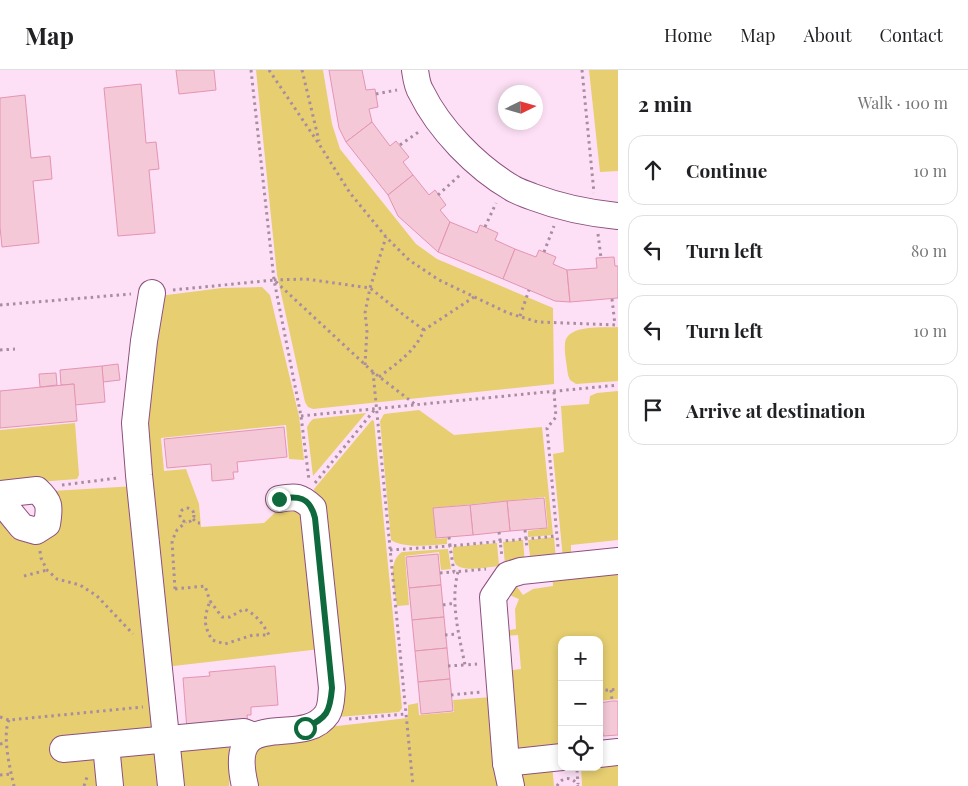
<!DOCTYPE html>
<meta charset="utf-8">
<style>
:root{--surface:#fff;--page:#f2f2f2;--text:#202124;--muted:#757577;--line:#e0e0e0}
body{margin:0;font-family:"Playfair Display",serif;background:var(--page);color:var(--text)}
.controls{position:absolute;right:15px;bottom:15px;display:grid;overflow:hidden;border-radius:10px;box-shadow:0 2px 8px #0003}
.controls button{width:45px;height:45px;display:grid;place-items:center;padding:0;border:0;border-bottom:1px solid var(--line);background:var(--surface);color:var(--text);font:25px sans-serif}
.compass{position:absolute;left:498px;top:15px;width:45px;height:45px;border-radius:50%;background:var(--surface);box-shadow:0 2px 8px #0003;rotate:85deg}
.stop{position:absolute;width:15px;height:15px;margin:-11px;border:4px solid #0e693c;border-radius:50%;background:#fff}
.stop.end{background:#0e693c;border-color:#fff;box-shadow:0 1px 5px #0008}
.list{margin:0;padding:0;list-style:none}
h2{display:flex;justify-content:space-between;align-items:center;height:65px;margin:0;padding:0 20px;font-size:21px}
h2 small{font-size:16px;font-weight:400;color:var(--muted)}
.list li{display:grid;grid-template-columns:32px 1fr auto;gap:15px;align-items:center;box-sizing:border-box;height:70px;margin:0 10px 10px;padding:0 10px;border:1px solid var(--line);border-radius:15px}
.list b{display:block;font-size:19px;white-space:nowrap}
.list em{font-size:16px;font-style:normal;color:var(--muted)}
.icon{flex:none;width:28px;height:28px;fill:none;stroke:currentColor;stroke-width:2;stroke-linecap:round;stroke-linejoin:round}
.map{position:relative;flex:none;width:618px;height:716px;overflow:hidden}
header{display:flex;align-items:center;gap:30px;box-sizing:border-box;height:70px;padding:0 25px;background:var(--surface);border-bottom:1px solid var(--line)}
header strong{font-size:24px}
nav{display:flex;gap:28px;margin-inline-start:auto;font-size:18px}
main{display:flex}
aside{flex:1;background:var(--surface)}
.map>svg:first-child{display:block}
.green{fill:#e6ce71}
.building{fill:#f4c8d7;stroke:#e494b3}
.lines{fill:none;stroke-linecap:round;stroke-linejoin:round}
.minor-casing{stroke:#8c4f7f;stroke-width:28}
.path{stroke:#a88da1;stroke-width:3;stroke-dasharray:2.5 4;stroke-linecap:butt}
.minor{stroke:#fff;stroke-width:26}
.route{stroke:#0e693c;stroke-width:6}
</style>
<header>
<strong>Map</strong>
<nav><a>Home</a><a>Map</a><a>About</a><a>Contact</a></nav>
</header>
<main>
<div class="map">
<svg width="618" height="716" viewBox="0 0 618 716">
<rect width="100%" height="100%" fill="#fde0f5"/>
<g class="green">
<polygon points="256,0 323,0 332,54 340,79 416,174 437,189 553,238 554,314 313,339 308,337 305,332 277,205"/>
<polygon points="589,0 618,0 618,101 600,102"/>
<polygon points="262,217 270,225 299,346 304,390 289,389 286,355 161,368 164,401 186,399 199,434 201,457 264,453 280,438 307,440 320,579 156,598 161,665 103,671 106,716 0,716 0,445 24,465 52,421 136,416 143,334 159,226 222,218"/>
<path d="M618,257V311L576,314L570,310L568,305C567,295 564,283 565,273C567,254 604,258 618,257Z"/>
<polygon points="618,321 618,470 571,475 571,488 563,489 553,384 564,382 561,336 589,334 590,326 597,323"/>
<path d="M419,340L454,365L542,357L553,465L528,467V461L548,458L545,427L433,438L436,469L447,468V474C432,475 404,479 391,470L380,351L384,344Z"/>
<polygon points="366,343 313,406 307,357 310,352 313,349"/>
<polygon points="372,350 374,351 402,638 399,642 338,647 314,419"/>
<polygon points="75,353 79,405 77,409 0,415 0,360"/>
<polygon points="554,467 556,490 531,493 528,470"/>
<polygon points="523,470 525,494 505,495 503,472"/>
<path d="M497,473L499,496C489,497 460,503 455,493C453,489 453,482 453,477Z"/>
<path d="M448,479L451,499L441,500L439,482L405,486L409,535L397,536C395,519 386,493 402,482Z"/>
<polygon points="618,496 618,629 599,631 599,570 562,570 562,684 514,679 507,601 521,599 518,565 504,566 503,561 516,559 515,539 519,529 507,524 515,514 523,525 533,519 553,516 552,503"/>
<polygon points="492,627 500,716 252,716 255,682 263,672 328,651 337,656 408,648 408,635 418,633 419,645 454,642 453,630"/>
<polygon points="163,675 167,716 114,716 117,678"/>
<polygon points="173,675 229,676 231,691 229,716 175,716"/>
<polygon points="618,686 618,716 582,716 581,697 599,697 599,688"/>
<polygon points="552,695 554,716 519,716 524,698"/>
</g>
<g class="building">
<polygon points="176,0 214,0 216,20 179,24"/>
<polygon points="329,0 362,0 366,20 375,19 378,37 369,39 372,52 346,72 339,58"/>
<polygon points="141,14 146,73 156,72 159,99 149,100 155,163 118,166 104,18"/>
<polygon points="25,25 31,88 50,86 52,109 33,111 39,173 2,177 0,157 0,28"/>
<polygon points="372,52 390,76 396,71 409,87 403,92 413,105 388,125 346,72"/>
<polygon points="413,105 429,125 435,120 446,135 440,140 450,152 438,182 398,146 388,125"/>
<polygon points="450,152 477,163 480,155 485,157 498,163 495,170 515,179 503,209 438,182"/>
<polygon points="515,179 536,187 539,180 556,187 553,194 567,200 570,232 555,231 503,209"/>
<polygon points="614,187 615,196 618,196 618,228 570,232 567,200 597,198 596,188"/>
<polygon points="118,294 120,310 103,312 102,296"/>
<polygon points="102,296 105,332 75,335 74,314 61,315 60,300"/>
<polygon points="56,303 57,315 40,317 39,304"/>
<polygon points="74,314 77,351 0,358 0,321"/>
<polygon points="284,357 287,387 237,392 238,402 233,402 234,409 212,411 211,394 167,398 164,369"/>
<polygon points="544,428 547,458 510,461 507,431"/>
<polygon points="507,431 510,461 473,465 470,435"/>
<polygon points="470,435 473,465 436,468 433,438"/>
<polygon points="438,484 441,515 409,518 406,487"/>
<polygon points="441,515 444,547 412,550 409,518"/>
<polygon points="444,547 447,578 415,581 412,550"/>
<polygon points="447,578 450,609 418,612 415,581"/>
<polygon points="275,596 278,635 251,637 251,645 247,645 248,655 187,660 183,608 210,606 209,602"/>
<polygon points="450,609 453,641 421,644 418,612"/>
<polygon points="612,631 618,631 618,665 603,666 600,633"/>
<polygon points="599,633 603,666 599,667"/>
</g>
<g class="lines">
<g class="minor-casing">
<g id="minor">
<path d="M415,0C416,7 417,16 421,22C439,59 476,97 512,118C518,122 526,124 533,127C562,138 587,143 618,146"/>
<polyline points="152,223 144,271 135,353 139,405 171,716"/>
<path d="M0,424L37,420C50,432 50,436 47,454L36,461L22,457L0,430"/>
<polyline points="106,675 110,716"/>
<polyline points="63,679 244,662 254,666"/>
<polyline points="599,684 618,682"/>
<polyline points="506,693 562,687"/>
<path d="M245,716C225,631 302,681 327,644C332,636 331,626 332,618L313,438C300,426 296,426 279,429"/>
<polyline points="511,716 506,693 493,527 508,505 521,501 618,491"/>
</g>
</g>
<g class="path">
<polyline points="251,0 274,210 301,346 309,410"/>
<polyline points="269,0 319,74 350,123 386,167 409,190 439,210 508,243 538,252 618,255"/>
<polyline points="302,0 319,71"/>
<polyline points="582,0 594,123"/>
<polyline points="376,24 397,20"/>
<polyline points="400,75 420,61"/>
<polyline points="438,125 460,105"/>
<polyline points="485,157 496,133"/>
<polyline points="598,164 601,188"/>
<polyline points="544,182 554,156"/>
<polyline points="274,210 306,209 370,218 405,246 424,260"/>
<polyline points="173,220 274,210 373,302 416,335"/>
<polyline points="612,229 615,255"/>
<polyline points="0,235 131,224"/>
<polyline points="520,246 529,220"/>
<polyline points="0,280 15,279"/>
<polyline points="365,295 367,260 365,243 370,218 386,167"/>
<polyline points="373,302 413,716"/>
<path d="M379,307C397,293 415,282 424,260L474,227"/>
<polyline points="554,322 556,347 547,358 558,477"/>
<polyline points="301,346 618,315"/>
<polyline points="315,413 376,338"/>
<polyline points="62,415 118,408"/>
<circle cx="187" cy="445" r="7"/>
<polyline points="193,449 197,453 200,453"/>
<polyline points="525,460 527,479"/>
<polyline points="499,462 502,487"/>
<polyline points="449,467 450,476 557,466"/>
<polyline points="390,480 450,476 454,502 486,499"/>
<polyline points="40,481 41,488 47,500 57,509 80,515 97,526 133,564"/>
<path d="M458,502C450,532 459,565 465,595L477,594"/>
<polyline points="440,503 454,502"/>
<polyline points="24,506 47,500"/>
<polyline points="175,519 172,471 177,460 186,452"/>
<polyline points="175,519 205,516 210,531"/>
<path d="M210,531L222,547H230L244,539C256,544 263,554 269,565H253L225,574L212,570C203,554 204,548 210,531Z"/>
<polyline points="443,535 455,533"/>
<polyline points="445,565 458,564"/>
<polyline points="448,596 465,595"/>
<polyline points="611,620 612,631"/>
<polyline points="599,621 618,619"/>
<polyline points="451,625 481,622"/>
<polyline points="0,647 9,650 143,637"/>
<polyline points="349,649 405,644"/>
<path d="M9,650C2,666 10,699 14,716"/>
<polyline points="0,674 6,673"/>
<polyline points="577,700 578,714"/>
<polyline points="0,705 11,704"/>
<polyline points="84,716 87,707"/>
<path d="M557,716C562,706 573,706 578,716"/>
</g>
<use href="#minor" class="minor"/>
</g>
<g class="lines">
<path class="route" d="M279,429C298,425 310,427 315,448L332,618C330,642 327,648 305,658"/>
</g>
</svg>
<div class="controls">
<button>+</button>
<button>−</button>
<button><svg class="icon" aria-label="locate" viewBox="0 0 24 24"><circle cx="12" cy="12" r="6"/><path d="M12 2v4M12 18v4M2 12h4M18 12h4"/></svg></button>
</div>
<svg class="compass" viewBox="-18 -18 36 36"><path d="M0-13l5 13h-10z" fill="#e53935"/><path d="M0 13l5-13h-10z" fill="#757577"/></svg>
<div class="stop" style="left:305px;top:658px"></div>
<div class="stop end" style="left:279px;top:429px"></div>
</div>
<aside>
<h2>2 min<small>Walk · 100 m</small></h2>
<ul class="list">
<li><svg class="icon" aria-label="ahead" viewBox="0 0 24 24"><path d="M12 20V5M6 11l6-6 6 6"/></svg><div><b>Continue</b></div><em>10 m</em></li>
<li><svg class="icon" aria-label="left" viewBox="0 0 24 24"><path d="M17 20v-9H6M10 6l-5 5 5 5"/></svg><div><b>Turn left</b></div><em>80 m</em></li>
<li><svg class="icon" aria-label="left" viewBox="0 0 24 24"><path d="M17 20v-9H6M10 6l-5 5 5 5"/></svg><div><b>Turn left</b></div><em>10 m</em></li>
<li><svg class="icon" aria-label="arrive" viewBox="0 0 24 24"><path d="M6 21V4h12l-3 4 3 4H6"/></svg><div><b>Arrive at destination</b></div></li>
</ul>
</aside>
</main>
